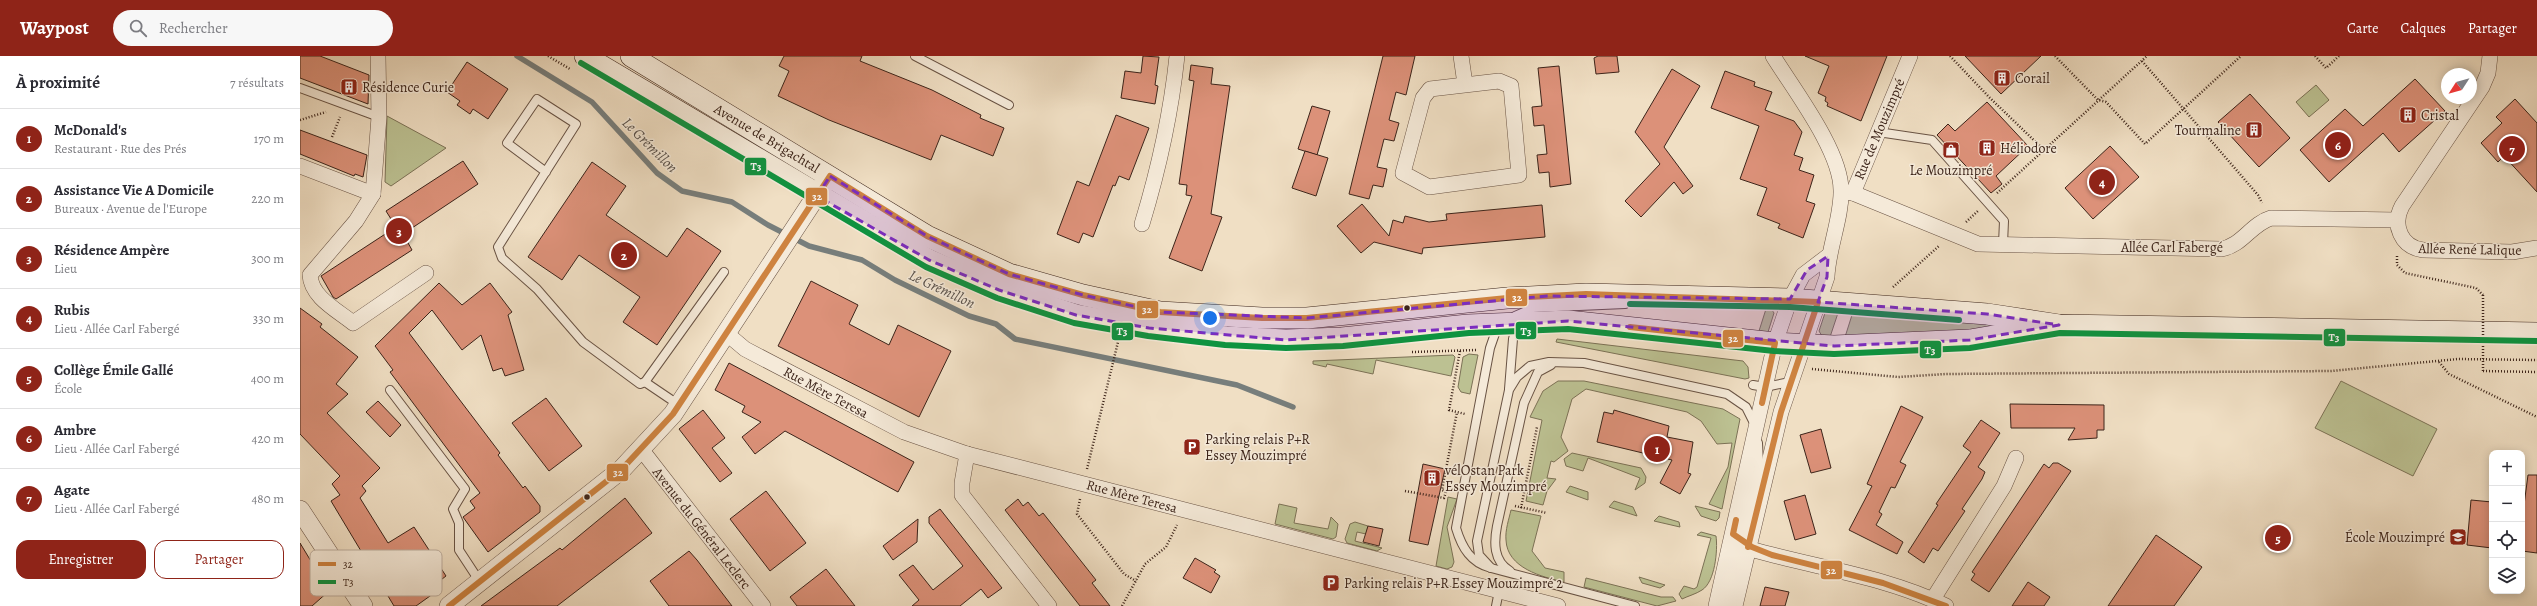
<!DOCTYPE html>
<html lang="fr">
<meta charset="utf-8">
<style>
:root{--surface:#fff;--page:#f7f7f7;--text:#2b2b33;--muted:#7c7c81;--line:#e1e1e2;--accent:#8f2418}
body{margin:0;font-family:Alegreya,serif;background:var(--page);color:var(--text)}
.controls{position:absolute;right:12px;bottom:12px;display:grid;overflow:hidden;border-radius:8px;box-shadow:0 2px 10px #0003}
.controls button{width:36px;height:36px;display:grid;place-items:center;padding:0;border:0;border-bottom:1px solid var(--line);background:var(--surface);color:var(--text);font:20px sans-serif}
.compass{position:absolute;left:2141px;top:12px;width:36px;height:36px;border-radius:50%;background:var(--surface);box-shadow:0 2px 10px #0003;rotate:234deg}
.you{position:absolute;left:910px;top:262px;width:14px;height:14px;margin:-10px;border:3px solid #fff;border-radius:50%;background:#1a73e8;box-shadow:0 0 0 6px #1a73e833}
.badge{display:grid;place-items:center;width:26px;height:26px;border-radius:50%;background:var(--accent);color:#fff;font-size:13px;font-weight:700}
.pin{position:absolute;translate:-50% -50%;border:2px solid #fff;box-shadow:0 1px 4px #0006}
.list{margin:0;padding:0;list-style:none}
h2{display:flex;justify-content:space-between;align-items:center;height:52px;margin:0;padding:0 16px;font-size:17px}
h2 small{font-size:13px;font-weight:400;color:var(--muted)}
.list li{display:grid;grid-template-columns:26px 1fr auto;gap:12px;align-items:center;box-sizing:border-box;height:60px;padding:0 16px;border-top:1px solid var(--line)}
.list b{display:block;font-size:15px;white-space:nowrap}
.list p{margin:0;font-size:13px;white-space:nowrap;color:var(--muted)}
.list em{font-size:13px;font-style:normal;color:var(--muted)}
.actions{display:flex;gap:8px;padding:12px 16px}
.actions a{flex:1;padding:9px 0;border:1px solid var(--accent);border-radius:12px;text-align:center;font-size:14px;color:var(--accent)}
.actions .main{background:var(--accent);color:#fff}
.icon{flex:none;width:22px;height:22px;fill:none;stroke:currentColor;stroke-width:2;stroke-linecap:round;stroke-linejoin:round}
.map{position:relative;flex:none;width:2237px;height:550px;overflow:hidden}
header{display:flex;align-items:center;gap:24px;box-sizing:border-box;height:56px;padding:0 20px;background:var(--accent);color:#fff}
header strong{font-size:19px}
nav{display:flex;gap:22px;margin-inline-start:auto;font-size:14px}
.search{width:280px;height:36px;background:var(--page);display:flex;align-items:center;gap:10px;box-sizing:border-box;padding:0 14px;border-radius:22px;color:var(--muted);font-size:15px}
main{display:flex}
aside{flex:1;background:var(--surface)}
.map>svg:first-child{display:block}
.green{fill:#bcc192;stroke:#7c7256}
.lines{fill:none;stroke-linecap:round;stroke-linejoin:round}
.stream{stroke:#777e7c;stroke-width:5.5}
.building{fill:#dc9179;stroke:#3c241a}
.service-casing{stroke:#695344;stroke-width:10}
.minor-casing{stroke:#695344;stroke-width:16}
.tertiary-casing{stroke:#695344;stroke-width:20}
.secondary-casing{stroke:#3c241a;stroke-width:22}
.path{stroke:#3c241a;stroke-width:2.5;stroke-dasharray:1 2;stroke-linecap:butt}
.service{stroke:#f5ead9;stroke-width:8}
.minor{stroke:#f5ead9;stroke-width:15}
.tertiary{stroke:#f5ead9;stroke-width:19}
.secondary{stroke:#f5ead9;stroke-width:21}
.path-bridge{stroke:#3c241a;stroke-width:2.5;stroke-dasharray:1 2;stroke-linecap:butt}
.bus-1-casing{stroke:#f5ead9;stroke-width:9}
.bus-2-casing{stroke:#f5ead9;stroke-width:9}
.bus-1{stroke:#ce8340;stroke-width:6}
.bus-2{stroke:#0e9340;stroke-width:6}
.marked{fill:#7b2cbf;fill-opacity:0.2;stroke:#7b2cbf;stroke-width:3;stroke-dasharray:8 5;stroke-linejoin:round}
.bus-dot{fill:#3c241a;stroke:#f5ead9;stroke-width:1.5}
.labels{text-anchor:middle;stroke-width:3;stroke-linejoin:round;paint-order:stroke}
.poi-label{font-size:14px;fill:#3c241a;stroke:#f5ead9;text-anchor:start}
.street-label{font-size:14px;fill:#3c241a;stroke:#f5ead9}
.water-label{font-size:15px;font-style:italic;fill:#59514b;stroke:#f5ead9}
.key{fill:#f5ead9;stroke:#beafa0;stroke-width:1}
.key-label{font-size:11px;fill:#3c241a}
.line-badge{stroke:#f5ead9;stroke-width:1.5}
.badge-label{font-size:11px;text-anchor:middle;font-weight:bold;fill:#fff}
</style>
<header>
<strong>Waypost</strong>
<div class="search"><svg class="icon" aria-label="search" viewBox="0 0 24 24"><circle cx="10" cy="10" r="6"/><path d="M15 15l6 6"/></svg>Rechercher</div>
<nav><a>Carte</a><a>Calques</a><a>Partager</a></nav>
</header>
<main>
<aside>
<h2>À proximité<small>7 résultats</small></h2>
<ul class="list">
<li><span class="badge">1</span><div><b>McDonald's</b><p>Restaurant · Rue des Prés</p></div><em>170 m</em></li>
<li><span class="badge">2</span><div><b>Assistance Vie A Domicile</b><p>Bureaux · Avenue de l'Europe</p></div><em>220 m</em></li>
<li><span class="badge">3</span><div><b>Résidence Ampère</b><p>Lieu</p></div><em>300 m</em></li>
<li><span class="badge">4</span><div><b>Rubis</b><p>Lieu · Allée Carl Fabergé</p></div><em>330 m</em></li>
<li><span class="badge">5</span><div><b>Collège Émile Gallé</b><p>École</p></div><em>400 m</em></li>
<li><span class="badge">6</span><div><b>Ambre</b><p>Lieu · Allée Carl Fabergé</p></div><em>420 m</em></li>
<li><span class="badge">7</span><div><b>Agate</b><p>Lieu · Allée Carl Fabergé</p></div><em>480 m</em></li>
</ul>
<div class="actions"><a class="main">Enregistrer</a><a>Partager</a></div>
</aside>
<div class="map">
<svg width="2237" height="550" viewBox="0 0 2237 550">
<rect width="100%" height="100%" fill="#f0dfc4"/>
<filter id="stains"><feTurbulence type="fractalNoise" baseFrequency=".005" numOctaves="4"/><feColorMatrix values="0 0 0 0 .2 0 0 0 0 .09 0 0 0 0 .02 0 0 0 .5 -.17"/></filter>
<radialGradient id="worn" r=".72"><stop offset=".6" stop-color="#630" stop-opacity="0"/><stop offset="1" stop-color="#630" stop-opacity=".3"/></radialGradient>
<g class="green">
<polygon points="2016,29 2029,44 2009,61 1996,46"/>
<polygon points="87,60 146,92 91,130 85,126"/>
<polygon points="1466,253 1472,254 1474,257 1468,276 1459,275"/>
<polygon points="1525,257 1538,257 1530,281 1522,280 1519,275"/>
<polygon points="1552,259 1712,269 1714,272 1545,281"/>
<polygon points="1257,283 1443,305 1448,311 1449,322 1445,323 1256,286"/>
<polygon points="1169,298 1178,299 1170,338 1161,336 1158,331 1163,301"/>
<polygon points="1153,299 1155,301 1151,320 1076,304 1073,318 1027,308 1026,311 1013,308 1013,305"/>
<polygon points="1258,325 1284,325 1423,353 1440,363 1422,453 1409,448 1428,411 1432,387 1417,388 1401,365 1387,356 1286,333 1272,343 1261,381 1268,395 1254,406 1251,405 1247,422 1256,423 1247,435 1243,449 1226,445 1242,364 1230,361 1243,335"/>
<polygon points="2041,325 2137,373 2113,420 2015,372"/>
<polygon points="1272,397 1341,412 1346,421 1345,427 1335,434 1340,422 1288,402 1283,415 1266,410 1264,403"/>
<polygon points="1270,430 1288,436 1288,444 1266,436"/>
<polygon points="1148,441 1157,443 1147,471 1154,506 1152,511 1147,513 1136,510"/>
<polygon points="1314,445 1333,451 1337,460 1309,451"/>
<polygon points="979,448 997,452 994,467 1028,473 1031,461 1038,468 1036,481 1033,483 975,468"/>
<polygon points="1395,450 1420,456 1419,462 1416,465 1401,460"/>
<path d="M1211,454L1241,460L1232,495L1245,512L1264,516V526C1242,521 1207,512 1206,484C1205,474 1209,463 1211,454Z"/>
<polygon points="1359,460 1379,466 1380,471 1354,465"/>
<polygon points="1055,466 1068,470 1066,478 1057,476 1055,485 1082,492 1077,495 1047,487 1045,483 1050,468"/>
<path d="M1401,476L1416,480C1418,494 1415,526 1402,534C1396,538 1388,540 1382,543L1379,538L1384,530L1394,533L1397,531L1411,482L1397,479Z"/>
<polygon points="1339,521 1365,529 1360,532 1342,527"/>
<polygon points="1286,522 1361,541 1373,541 1376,545 1357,550 1284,531"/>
</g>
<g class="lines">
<polyline class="stream" points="217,0 292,46 357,117 382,135 432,146 468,169 509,190 562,204 595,224 669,260 696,268 715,283 937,329 993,351"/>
</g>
<g class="building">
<polygon points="0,0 20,0 69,19 68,48 0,22"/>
<polygon points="484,0 562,0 560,5 632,34 681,59 680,62 704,72 693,100 641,79 631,104 529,64 478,40 489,15 479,10"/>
<polygon points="843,0 859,1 855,29 858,30 855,48 821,42 825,15 841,17"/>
<polygon points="1083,0 1115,0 1106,39 1096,36 1089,64 1099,67 1094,85 1084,83 1077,111 1087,113 1083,131 1073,129 1069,143 1049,138"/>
<polygon points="1298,0 1317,0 1319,16 1296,18 1294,2"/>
<polygon points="1505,0 1587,0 1561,65 1527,50 1528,47 1525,45 1526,41 1518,37 1529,10"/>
<polygon points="1665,0 1741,0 1701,38"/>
<polygon points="167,6 208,33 188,63 173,53 170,58 157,49 160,45 147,36"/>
<polygon points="891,9 913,12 911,28 930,30 911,158 922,161 902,215 869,202 892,140 886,139 887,129 879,128 894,25 889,24"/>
<polygon points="1259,10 1271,128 1250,131 1249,116 1239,117 1237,99 1247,98 1244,69 1234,70 1232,51 1242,50 1238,12"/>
<polygon points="1372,13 1400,30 1364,91 1393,130 1383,138 1374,126 1341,161 1325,145 1360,108 1335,76"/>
<polygon points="1425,15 1455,26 1454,30 1472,36 1465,54 1494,65 1502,76 1494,99 1503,102 1499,114 1514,119 1506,145 1515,148 1503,182 1478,172 1480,168 1457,159 1467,132 1440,123 1459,70 1411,52"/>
<polygon points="2115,23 2145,55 2099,96 2083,77 2029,126 2000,94 2045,53 2063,70"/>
<polygon points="1950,38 1990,82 1959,111 1918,66"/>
<polygon points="2215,43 2237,67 2237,136 2204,100 2198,106 2181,87 2202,67 2196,61"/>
<polygon points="1687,46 1728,90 1696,120 1702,128 1691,137 1637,79 1648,68 1655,75"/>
<polygon points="1012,50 1030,55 1017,99 998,93"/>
<polygon points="816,59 849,72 829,124 819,120 815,130 813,129 793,181 783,177 779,187 757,178 777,125 789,130"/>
<polygon points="0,74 67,99 63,121 55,118 54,120 0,98"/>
<polygon points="1810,90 1839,121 1793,163 1765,132"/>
<polygon points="1005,95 1028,102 1016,140 992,132"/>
<polygon points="163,105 178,128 103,178 112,194 36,243 33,241 21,220 96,171 86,155"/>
<polygon points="292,106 326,130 306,159 367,201 387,172 421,195 357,289 323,266 340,241 279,199 262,224 228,201"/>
<polygon points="1062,148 1089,180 1093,164 1103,167 1105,160 1129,166 1147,164 1146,158 1242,149 1245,181 1123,192 1122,198 1074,186 1061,197 1037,170"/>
<polygon points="511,225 558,249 549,268 589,289 598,269 651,295 619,361 478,290"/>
<polygon points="139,227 162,249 190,227 212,256 208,259 224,314 205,320 202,312 193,315 181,279 162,294 132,254 109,277 200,397 198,399 223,432 225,430 240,450 240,456 188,496 163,461 175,452 170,445 180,437 90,316 93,314 75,290"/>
<polygon points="0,252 22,268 20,271 58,301 36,328 48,338 27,357 80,412 62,430 66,435 60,442 88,487 114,471 146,520 133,530 137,535 116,550 94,550 31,445 40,439 32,428 40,420 0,378"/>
<polygon points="429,307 614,406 598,436 485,375 455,398 442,381 461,366 442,356 445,350 415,334"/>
<polygon points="246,342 282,390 249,415 212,367"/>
<polygon points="78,345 101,369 90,381 66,356"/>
<polygon points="1710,348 1804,349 1804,374 1797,374 1797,382 1768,384 1775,372 1711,372"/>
<polygon points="1601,350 1623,361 1600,406 1606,409 1595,432 1591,431 1579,456 1582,458 1576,469 1603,486 1597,498 1549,474 1572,430 1567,428"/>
<polygon points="403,354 425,382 412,392 432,417 420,426 379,373"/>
<polygon points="1314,354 1369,370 1367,381 1393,386 1388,417 1391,418 1380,438 1360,427 1372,404 1297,386 1304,356 1313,358"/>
<polygon points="1681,364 1700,377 1678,411 1685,416 1682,423 1662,453 1665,455 1638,495 1633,492 1624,507 1608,496 1638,449 1636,448 1671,396 1663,390"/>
<polygon points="1521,373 1531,412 1511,417 1500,379"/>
<polygon points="1753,407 1758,407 1771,415 1689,536 1671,524 1675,518 1672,516 1744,408 1749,412"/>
<polygon points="1123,408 1145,413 1128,489 1109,485"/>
<polygon points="2228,419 2237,419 2237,497 2222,495 2222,449 2224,449"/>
<polygon points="466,435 506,487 470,515 430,463"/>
<polygon points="1505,439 1516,478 1495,484 1484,445"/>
<polygon points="325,442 352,477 257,550 181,550 260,492 262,494"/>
<polygon points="718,443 723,450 728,446 739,460 743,457 796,524 792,527 810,550 780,550 705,454"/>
<polygon points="2171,444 2192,446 2192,492 2167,489"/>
<polygon points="640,453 702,532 688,542 681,533 660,550 612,550 619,544 599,519 613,509 633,534 663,510 629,467 629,461"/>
<polygon points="618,463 617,486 593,504 583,490"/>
<polygon points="1068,470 1083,473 1079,490 1063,486"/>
<polygon points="1856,479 1902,511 1874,550 1808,550"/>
<polygon points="0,487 29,535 12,550 0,550"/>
<polygon points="389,495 397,504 432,550 369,550 350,525"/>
<polygon points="895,502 916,514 914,516 920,520 911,537 883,522"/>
<polygon points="526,513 555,550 497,550 490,541"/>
<polygon points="1728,526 1750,541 1744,550 1712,550"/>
<polygon points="1465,531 1489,536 1485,550 1460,550"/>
</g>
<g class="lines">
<g class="service-casing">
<g id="service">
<polyline points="615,0 709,49"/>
<polyline points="0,32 79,61"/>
<polyline points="1578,76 1632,84 1704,165 1703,188"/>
<polyline points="246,116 207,87 237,43 276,68 198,191 202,202 237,233 283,286 340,328 345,326 379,349"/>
<polyline points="1215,260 1233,252 1325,248"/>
<polyline points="345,326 424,216"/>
<polyline points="1453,329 1465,331 1490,326"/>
<polyline points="1209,333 1213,283 1217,267"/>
<polyline points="90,334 165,433 153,453 159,467 159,494 180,526"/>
<path d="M1191,512C1171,507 1162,492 1156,472L1190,292L1198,269"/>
<path d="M1210,515C1193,505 1194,486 1197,470L1224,347L1238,316L1251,309"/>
<polyline points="1196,550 1199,535"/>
<polyline points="1335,550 1191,512 1179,499 1177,485 1209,334 1217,321 1230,310 1249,306 1284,307 1427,338 1446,351 1455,369"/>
<polyline points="1425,550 1459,408 1458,387"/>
</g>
</g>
<g class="minor-casing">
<g id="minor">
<path d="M78,0L79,61L73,138L56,165L10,219C11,241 37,254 53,267L126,217"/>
<polyline points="1161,0 1165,28"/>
<path d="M2190,0L2188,17L2182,31L2102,150C2092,169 2101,191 2123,194L2212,196L2237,192"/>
<polygon points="1199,25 1211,30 1219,119 1129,131 1103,117 1123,42 1130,33"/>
<polyline points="0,110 73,138"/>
<polyline points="1543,136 1553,137 1610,0"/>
<path d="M1553,137L1678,188L1921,193C1942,190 1951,168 1971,162L2097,164"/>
<path d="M842,168C859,112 871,58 877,0"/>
<polyline points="426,277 445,293 604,376 667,398 1258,550"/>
<polyline points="341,393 463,550"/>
<polyline points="667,398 662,427 662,439 749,550"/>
<path d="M1440,485L1454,494C1518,512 1587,521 1646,550"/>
<polyline points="1633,543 1704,430 1716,402"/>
<polyline points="1416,550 1475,287 1490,243 1503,219 1528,200"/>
<path d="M1435,550L1481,356L1527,221C1528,193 1542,161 1541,134C1541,95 1494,34 1473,0"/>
</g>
</g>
<g class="tertiary-casing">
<g id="tertiary">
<polyline points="0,454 63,550"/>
<polyline points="149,550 322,413 373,358 526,125"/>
</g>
</g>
<g class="secondary-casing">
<g id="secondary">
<polyline points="285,0 629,204 699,234 776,259 849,272 926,281 986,284 1042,282 1168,269 1268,265 1475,287 1534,290 1670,284 1741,272"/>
<polyline points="331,0 627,180 709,218 783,239 860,256 962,262 1007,262 1207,242 1286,238 1490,243 1687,258 1759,269 2237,277"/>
</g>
</g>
<g class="path">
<polyline points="248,0 270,13"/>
<polyline points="1650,0 1689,41 1744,94"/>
<polyline points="1755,0 1798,44 1806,46 1845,88 1941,0"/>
<polyline points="2015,0 2026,12 2039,0"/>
<polyline points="1842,5 1958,139 1962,147"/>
<polyline points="0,64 26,56"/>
<polyline points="32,81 40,61"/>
<polyline points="1697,137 1847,0"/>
<polyline points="1666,166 1679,154"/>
<polyline points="2097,200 2097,209 2105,217 2176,232 2183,239"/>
<polyline points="1593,231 1640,189"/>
<polyline points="1160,295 1149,354 1165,358"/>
<polyline points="1112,296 1177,294"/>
<polyline points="2139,306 2149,318 2237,361"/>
<polyline points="1512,313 1598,321 1646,318 2031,315 2158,303 2237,304"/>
<polyline points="2183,315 2237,316"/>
<polyline points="787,413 818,286"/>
<polyline points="1105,435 1144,442 1146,436"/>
<polyline points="1146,436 1142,434 1157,356"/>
<polyline points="780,443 777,458 824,518 836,525"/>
<polyline points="1215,450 1247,457"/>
<polyline points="1221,452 1237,371"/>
<polyline points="822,550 845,508 866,491 877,469"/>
</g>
<use href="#service" class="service"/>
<use href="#minor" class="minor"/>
<use href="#tertiary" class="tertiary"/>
<use href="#secondary" class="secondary"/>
<polyline class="path-bridge" points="2183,315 2183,239"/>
<g class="bus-1-casing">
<g id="bus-1">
<polyline points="1330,271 1475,287 1462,347"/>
<polyline points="1436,464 1433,478 1452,491 1472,499 1583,527 1646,550"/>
<polyline points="149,550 322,413 373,358 530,120 627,180 709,218 783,239 860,256 962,262 1007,262 1207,242 1286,238 1518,246 1481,356 1448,491"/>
</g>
</g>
<g class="bus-2-casing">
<g id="bus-2">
<polyline points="281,7 626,211 697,242 774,267 848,280 925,289 986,292 1043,290 1169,277 1268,273 1474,295 1534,298 1670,292 1760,277 2237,285"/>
<polyline points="1330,248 1490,251 1659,264"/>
</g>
</g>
<use href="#bus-1" class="bus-1"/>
<use href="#bus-2" class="bus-2"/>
</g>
<path class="marked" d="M530,120L627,180L709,218L783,239L860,256L1007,262L1247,240L1490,243L1507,214L1528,200L1527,221L1518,246L1687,258L1759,269L1670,284L1534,290L1268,265L986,284L849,272L776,259L699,234L629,204L517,140Z"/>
<defs>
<g id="building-square" transform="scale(0.9)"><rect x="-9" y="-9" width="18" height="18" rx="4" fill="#8f2418" stroke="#f5ead9"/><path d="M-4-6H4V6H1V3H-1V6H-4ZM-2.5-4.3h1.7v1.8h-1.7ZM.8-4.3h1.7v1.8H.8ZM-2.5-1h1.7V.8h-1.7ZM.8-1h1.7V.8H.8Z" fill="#fff"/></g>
<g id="shop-square" transform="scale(0.9)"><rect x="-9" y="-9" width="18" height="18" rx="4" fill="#8f2418" stroke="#f5ead9"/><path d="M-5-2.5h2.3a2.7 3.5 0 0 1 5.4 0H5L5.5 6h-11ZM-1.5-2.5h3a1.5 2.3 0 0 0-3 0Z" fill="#fff"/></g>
<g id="parking-square" transform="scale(0.9)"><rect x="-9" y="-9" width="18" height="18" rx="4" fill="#8f2418" stroke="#f5ead9"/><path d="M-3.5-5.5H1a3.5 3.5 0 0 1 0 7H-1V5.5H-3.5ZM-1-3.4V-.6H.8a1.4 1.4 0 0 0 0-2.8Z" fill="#fff"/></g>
<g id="school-square" transform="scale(0.9)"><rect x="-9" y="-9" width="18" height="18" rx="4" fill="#8f2418" stroke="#f5ead9"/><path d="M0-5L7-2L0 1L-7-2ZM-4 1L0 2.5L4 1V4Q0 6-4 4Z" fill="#fff"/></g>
</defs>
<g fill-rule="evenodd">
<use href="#building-square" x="1702" y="22"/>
<use href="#building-square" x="49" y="31"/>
<use href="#building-square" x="2108" y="59"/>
<use href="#building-square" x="1954" y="74"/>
<use href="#building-square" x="1687" y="92"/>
<use href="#shop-square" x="1651" y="94"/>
<use href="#parking-square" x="892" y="391"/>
<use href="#building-square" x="1132" y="422"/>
<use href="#school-square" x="2158" y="481"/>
<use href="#parking-square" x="1031" y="527"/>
</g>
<g class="bus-dot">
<circle cx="1107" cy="252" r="3.5"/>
<circle cx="287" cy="441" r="3.5"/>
</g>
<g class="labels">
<g class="poi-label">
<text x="1715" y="27">Corail</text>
<text x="62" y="36">Résidence Curie</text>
<text x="2121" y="64">Cristal</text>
<text x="1941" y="79" text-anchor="end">Tourmaline</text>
<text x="1700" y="97">Héliodore</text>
<text x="1651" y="119" text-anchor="middle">Le Mouzimpré</text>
<text x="905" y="388">Parking relais P+R<tspan x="905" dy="16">Essey Mouzimpré</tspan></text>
<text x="1145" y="419">vélOstan Park<tspan x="1145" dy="16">Essey Mouzimpré</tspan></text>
<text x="2145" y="486" text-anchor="end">École Mouzimpré</text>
<text x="1044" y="532">Parking relais P+R Essey Mouzimpré 2</text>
</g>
<g class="street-label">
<text transform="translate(1579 73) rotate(-67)" y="5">Rue de Mouzimpré</text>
<text transform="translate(467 82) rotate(31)" y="5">Avenue de Brigachtal</text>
<text x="1872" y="196">Allée Carl Fabergé</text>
<text transform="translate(2170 193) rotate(1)" y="5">Allée René Lalique</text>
<text transform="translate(526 336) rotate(28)" y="5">Rue Mère Teresa</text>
<text transform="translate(832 440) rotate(15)" y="5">Rue Mère Teresa</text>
<text transform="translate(402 472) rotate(52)" y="5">Avenue du Général Leclerc</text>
</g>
<g class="water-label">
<text transform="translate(350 89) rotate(45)" y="5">Le Grémillon</text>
<text transform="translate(642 233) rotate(25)" y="5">Le Grémillon</text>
</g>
</g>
<rect x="10" y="494" width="132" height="46" rx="6" class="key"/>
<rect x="18" y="506" width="18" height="4" fill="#ce8340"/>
<rect x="18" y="524" width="18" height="4" fill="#0e9340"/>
<g class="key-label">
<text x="43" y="512">32</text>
<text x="43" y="530">T3</text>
</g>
<g class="line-badge">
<rect x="444" y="101" width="23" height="19" rx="4" fill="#0e9340"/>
<rect x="505" y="131" width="23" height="19" rx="4" fill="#ce8340"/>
<rect x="1205" y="232" width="23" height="19" rx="4" fill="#ce8340"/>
<rect x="836" y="244" width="23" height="19" rx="4" fill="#ce8340"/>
<rect x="1215" y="265" width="22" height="19" rx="4" fill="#0e9340"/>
<rect x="811" y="266" width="23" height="19" rx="4" fill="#0e9340"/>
<rect x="2023" y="272" width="23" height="19" rx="4" fill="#0e9340"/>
<rect x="1422" y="273" width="22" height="19" rx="4" fill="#ce8340"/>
<rect x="1619" y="284" width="23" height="19" rx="4" fill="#0e9340"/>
<rect x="306" y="407" width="23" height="19" rx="4" fill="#ce8340"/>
<rect x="1520" y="504" width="23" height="20" rx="4" fill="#ce8340"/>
</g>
<g class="badge-label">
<text x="456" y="114">T3</text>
<text x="517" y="144">32</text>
<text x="1217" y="245">32</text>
<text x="847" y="257">32</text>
<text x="1226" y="279">T3</text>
<text x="822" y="279">T3</text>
<text x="2034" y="285">T3</text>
<text x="1433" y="286">32</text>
<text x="1630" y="298">T3</text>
<text x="318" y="420">32</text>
<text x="1531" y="518">32</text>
</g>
<rect width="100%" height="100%" filter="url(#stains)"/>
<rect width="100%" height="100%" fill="url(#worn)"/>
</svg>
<div class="controls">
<button>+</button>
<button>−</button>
<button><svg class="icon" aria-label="locate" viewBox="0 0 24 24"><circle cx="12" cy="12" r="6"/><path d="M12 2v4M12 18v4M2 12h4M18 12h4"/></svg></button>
<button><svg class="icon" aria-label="layers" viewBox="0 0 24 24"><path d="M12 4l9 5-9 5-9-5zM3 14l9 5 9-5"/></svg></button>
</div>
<svg class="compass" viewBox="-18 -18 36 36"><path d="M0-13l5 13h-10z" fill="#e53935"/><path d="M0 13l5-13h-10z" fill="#7c7c81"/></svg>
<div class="you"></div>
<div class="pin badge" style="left:1357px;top:393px">1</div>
<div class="pin badge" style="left:324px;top:199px">2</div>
<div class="pin badge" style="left:99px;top:175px">3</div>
<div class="pin badge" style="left:1802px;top:126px">4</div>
<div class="pin badge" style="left:1978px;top:482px">5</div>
<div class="pin badge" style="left:2038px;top:89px">6</div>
<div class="pin badge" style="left:2212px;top:93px">7</div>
</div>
</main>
